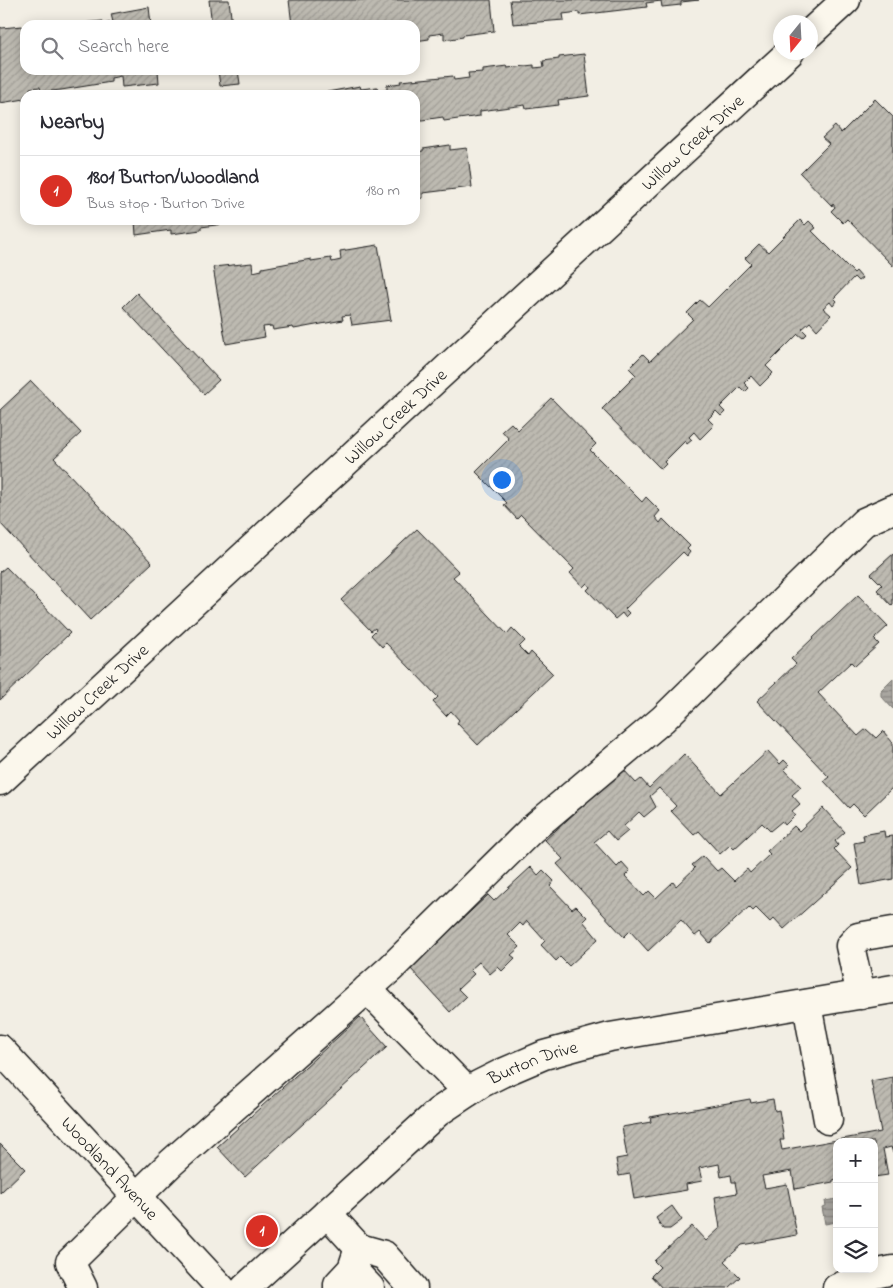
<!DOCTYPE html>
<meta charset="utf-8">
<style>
:root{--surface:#fff;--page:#f7f7f7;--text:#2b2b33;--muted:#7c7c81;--line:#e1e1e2;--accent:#d93025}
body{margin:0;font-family:"Indie Flower",sans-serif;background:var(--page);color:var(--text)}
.controls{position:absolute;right:15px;bottom:15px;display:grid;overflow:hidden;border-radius:10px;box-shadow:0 2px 12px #0003}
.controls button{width:45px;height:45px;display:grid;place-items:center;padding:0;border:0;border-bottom:1px solid var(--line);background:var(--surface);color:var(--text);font:25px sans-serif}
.compass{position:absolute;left:773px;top:15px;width:45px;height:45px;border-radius:50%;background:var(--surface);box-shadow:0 2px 12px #0003;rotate:198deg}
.you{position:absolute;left:501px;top:479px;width:18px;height:18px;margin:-12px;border:4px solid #fff;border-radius:50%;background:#1a73e8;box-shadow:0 0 0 8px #1a73e833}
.badge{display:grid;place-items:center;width:32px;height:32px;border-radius:50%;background:var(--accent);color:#fff;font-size:16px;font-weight:700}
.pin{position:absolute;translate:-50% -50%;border:2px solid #fff;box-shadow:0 1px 5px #0006}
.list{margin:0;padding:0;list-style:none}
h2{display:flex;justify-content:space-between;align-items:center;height:65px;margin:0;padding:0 20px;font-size:21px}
h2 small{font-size:16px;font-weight:400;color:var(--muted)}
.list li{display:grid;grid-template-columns:32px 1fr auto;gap:15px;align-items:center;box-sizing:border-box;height:70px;padding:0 20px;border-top:1px solid var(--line)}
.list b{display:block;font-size:19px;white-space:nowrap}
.list p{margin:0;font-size:16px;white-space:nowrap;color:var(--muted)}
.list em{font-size:16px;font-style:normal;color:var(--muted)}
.icon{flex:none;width:28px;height:28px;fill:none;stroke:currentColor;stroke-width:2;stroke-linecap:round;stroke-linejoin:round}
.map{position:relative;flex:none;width:893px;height:1288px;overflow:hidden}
.search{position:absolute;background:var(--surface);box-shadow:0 2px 12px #0003;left:20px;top:20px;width:400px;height:55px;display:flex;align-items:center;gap:12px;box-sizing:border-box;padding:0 18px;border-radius:15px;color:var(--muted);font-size:19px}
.panel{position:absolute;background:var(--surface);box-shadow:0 2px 12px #0003;left:20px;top:90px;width:400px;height:135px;border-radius:15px}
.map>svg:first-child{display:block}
.water{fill:url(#water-rules);stroke:#716f6b}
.building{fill:url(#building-hatch);stroke:#1c1c1c}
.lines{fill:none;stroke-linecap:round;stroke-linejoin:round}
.minor-casing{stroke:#1c1c1c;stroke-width:31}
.minor{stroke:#fbf7ec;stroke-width:28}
.labels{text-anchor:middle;stroke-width:4;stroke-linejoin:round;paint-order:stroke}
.street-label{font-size:18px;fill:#1c1c1c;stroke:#fbf7ec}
</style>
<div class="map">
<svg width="893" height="1288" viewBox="0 0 893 1288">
<defs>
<pattern id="water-rules" width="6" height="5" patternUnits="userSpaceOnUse" patternTransform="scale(1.25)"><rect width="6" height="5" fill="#a9a6a0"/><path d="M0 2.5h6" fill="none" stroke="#898682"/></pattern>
<pattern id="building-hatch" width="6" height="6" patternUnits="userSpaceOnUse" patternTransform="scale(1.25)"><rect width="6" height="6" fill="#bdbab1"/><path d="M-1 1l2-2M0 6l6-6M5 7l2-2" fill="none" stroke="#a29f98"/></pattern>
</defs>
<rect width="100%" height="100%" fill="#f2eee4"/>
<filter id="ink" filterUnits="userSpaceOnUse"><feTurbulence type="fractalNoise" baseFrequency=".02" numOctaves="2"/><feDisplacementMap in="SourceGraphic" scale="10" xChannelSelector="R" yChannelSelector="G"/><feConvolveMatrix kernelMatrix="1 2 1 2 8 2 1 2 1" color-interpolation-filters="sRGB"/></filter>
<g filter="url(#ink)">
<g class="water">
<polygon points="893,679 893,709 881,696 881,691"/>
<polygon points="837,1199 837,1222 825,1224 822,1207 826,1206 825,1201"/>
</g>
<g class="building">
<polygon points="209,0 229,0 232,25 212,25"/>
<polygon points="289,0 491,0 494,31 463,35 463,37 444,40 444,33 429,35 429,39 415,41 415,25 292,25"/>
<polygon points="510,0 699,0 681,2 681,5 662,7 661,1 646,3 647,7 579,15 579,12 563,14 564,20 513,24"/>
<polygon points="149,7 151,25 59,25 103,21 103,24 113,22 111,14"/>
<polygon points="22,26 24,36 25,36 25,70 158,70 159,83 122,87 121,76 111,78 111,82 61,90 41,92 40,87 30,88 31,95 25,95 25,99 0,103 0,27 2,28"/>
<polygon points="584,54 589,96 558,100 559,105 526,109 525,105 480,111 480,116 444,121 443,117 415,121 415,95 311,95 360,86 361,89 377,87 378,91 387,90 387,85 401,83 400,81 453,76 454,80 469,78 468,73 483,72 483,69 507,66 507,68 534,65 534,68 544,67 543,61 559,59 559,57"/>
<polygon points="218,70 238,70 240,84 220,86"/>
<polygon points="875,99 893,117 893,266 847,219 843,223 831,211 835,207 833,204 832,206 800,173 829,144 822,138 835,126 841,133"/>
<polygon points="450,145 450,150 467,148 472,187 423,193 423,198 415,199 415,152 423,151 423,149"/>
<polygon points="135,220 266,220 266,221 246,224 246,221 201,227 201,230 171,234 171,230 136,235"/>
<polygon points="800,220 805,225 809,221 816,228 812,231 854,273 856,271 862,278 858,281 854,277 834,298 837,301 833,306 830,302 823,308 831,315 817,330 810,322 802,329 807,334 803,338 798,334 766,366 773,373 760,386 751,376 744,383 749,388 745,392 740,387 720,407 725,412 721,416 716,411 708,419 714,425 700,439 694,432 689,437 692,440 687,444 685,441 664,462 666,464 662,468 659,467 602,409 636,375 629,368 643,354 650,361 693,319 687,313 700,300 708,307 751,264 745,258 759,244 768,252"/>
<polygon points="378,245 391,320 352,325 350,315 342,316 343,320 294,329 293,327 273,330 272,326 263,327 265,337 226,344 213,267 252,263 253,272 262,270 262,268 311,259 311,261 331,258 332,262 341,260 340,251"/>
<polygon points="137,293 219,380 204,394 123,307"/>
<polygon points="31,381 81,433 54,458 152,563 90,620 0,523 0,410"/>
<polygon points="551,398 596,444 590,450 642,502 646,497 660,511 655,517 660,523 663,519 690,546 687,549 690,552 687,556 683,552 625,609 629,613 625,617 622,613 615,619 587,590 590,587 587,583 583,587 570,573 574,569 521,515 517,519 504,505 507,503 476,472 509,439 502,431 511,423 518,430"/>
<polygon points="417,529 459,572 453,577 507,634 512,628 525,641 519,647 528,656 531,652 553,674 478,745 457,723 459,720 451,711 446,716 433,702 438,697 386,643 382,647 371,635 376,630 375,628 371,631 341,600"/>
<polygon points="893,554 893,605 892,606 877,590 882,585 871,574"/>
<polygon points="6,567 70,633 0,700 0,572"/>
<polygon points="858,595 888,626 874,639 879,644 855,666 851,662 818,693 858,736 866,729 876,738 883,731 893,743 893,787 864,815 853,804 849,808 824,781 829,777 757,701 796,664 791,659"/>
<polygon points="768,751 780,764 784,760 789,765 784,769 801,787 792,795 800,804 792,811 795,815 785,825 782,821 770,831 762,823 734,849 730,845 720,854 699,831 694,835 671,811 676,806 659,788 650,796 656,807 644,817 639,812 624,826 628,831 616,841 607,831 594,842 617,867 622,862 630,871 625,876 644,896 649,891 656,898 673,882 676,886 695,868 692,865 703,856 717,871 721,868 734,881 747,869 750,873 770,854 767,851 794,826 799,831 823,808 845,832 835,841 838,845 834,849 852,868 784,929 774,918 770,922 756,908 753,911 749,907 710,943 700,932 695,936 681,920 648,951 630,931 624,937 557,864 563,859 545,840 623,769 636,783 641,779 649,788 684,754 721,794"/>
<polygon points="884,831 885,837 893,836 893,879 861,885 854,843 864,841 863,835"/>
<polygon points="531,867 538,875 543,870 554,881 550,886 572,909 576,906 587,917 583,921 598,939 569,966 560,957 556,961 541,945 545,941 527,921 523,926 520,923 508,935 520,947 511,955 515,958 502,971 498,967 490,974 479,962 470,970 474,974 458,989 466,997 450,1012 410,968 488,895 494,901"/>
<polygon points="360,1017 387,1047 245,1177 217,1147"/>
<polygon points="893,1077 893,1153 891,1147 883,1149 888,1175 874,1177 874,1142 837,1142 837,1179 833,1180 833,1182 795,1189 792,1171 762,1176 765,1188 787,1184 797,1235 742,1245 724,1261 740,1277 728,1288 662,1288 651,1276 660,1267 654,1261 692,1226 706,1241 720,1228 715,1197 737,1193 735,1182 732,1182 731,1175 721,1177 719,1164 699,1168 702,1181 686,1184 687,1190 634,1199 630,1174 619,1176 616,1159 627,1157 622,1127 651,1122 650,1117 750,1099 751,1103 773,1099 775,1111 779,1110 784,1140 780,1140 782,1150 881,1132 871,1081"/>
<polygon points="0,1144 25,1169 0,1193"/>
<polygon points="672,1206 682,1220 670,1229 663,1229 656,1218"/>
</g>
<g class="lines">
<g class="minor-casing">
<g id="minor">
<polyline points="810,33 846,0"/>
<path id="s1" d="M0,781L790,52"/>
<polyline points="367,989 468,1092"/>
<polyline points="861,995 850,946 858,937 893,931"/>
<polyline points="807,1004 828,1120"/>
<path id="s2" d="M0,1049L221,1288"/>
<polyline points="327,1213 359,1248 352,1269 338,1284 338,1288"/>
<polyline points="359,1248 384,1255 413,1288"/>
<polyline points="352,1269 370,1288"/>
<polyline points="83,1288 70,1262 171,1163 391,968 531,830 663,719 864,522 893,509"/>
<path id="s3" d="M245,1288L438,1112L480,1084L502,1073L544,1055L610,1037L893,989"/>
<polyline points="837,1288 865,1276 893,1270"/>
</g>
</g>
<use href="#minor" class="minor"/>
</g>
</g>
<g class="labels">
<g class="street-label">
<text dy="6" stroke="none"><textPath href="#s1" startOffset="942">Willow Creek Drive</textPath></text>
<text dy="6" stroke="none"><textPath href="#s1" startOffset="538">Willow Creek Drive</textPath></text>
<text dy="6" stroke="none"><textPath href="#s1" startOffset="132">Willow Creek Drive</textPath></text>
<text dy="6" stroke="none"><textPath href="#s3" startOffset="369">Burton Drive</textPath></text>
<text dy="6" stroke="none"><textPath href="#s2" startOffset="162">Woodland Avenue</textPath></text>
</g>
</g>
</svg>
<div class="controls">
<button>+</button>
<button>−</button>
<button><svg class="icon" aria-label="layers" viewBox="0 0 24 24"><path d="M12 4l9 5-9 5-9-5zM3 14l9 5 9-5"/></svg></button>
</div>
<svg class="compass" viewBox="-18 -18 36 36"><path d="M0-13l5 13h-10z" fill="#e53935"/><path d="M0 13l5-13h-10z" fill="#7c7c81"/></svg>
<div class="you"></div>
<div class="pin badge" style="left:262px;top:1231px">1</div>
<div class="search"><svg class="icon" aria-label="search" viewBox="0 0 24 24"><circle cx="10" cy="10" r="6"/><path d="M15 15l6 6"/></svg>Search here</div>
<section class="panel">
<h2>Nearby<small></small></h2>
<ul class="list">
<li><span class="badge">1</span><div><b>1801 Burton/Woodland</b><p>Bus stop · Burton Drive</p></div><em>180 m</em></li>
</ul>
</section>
</div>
